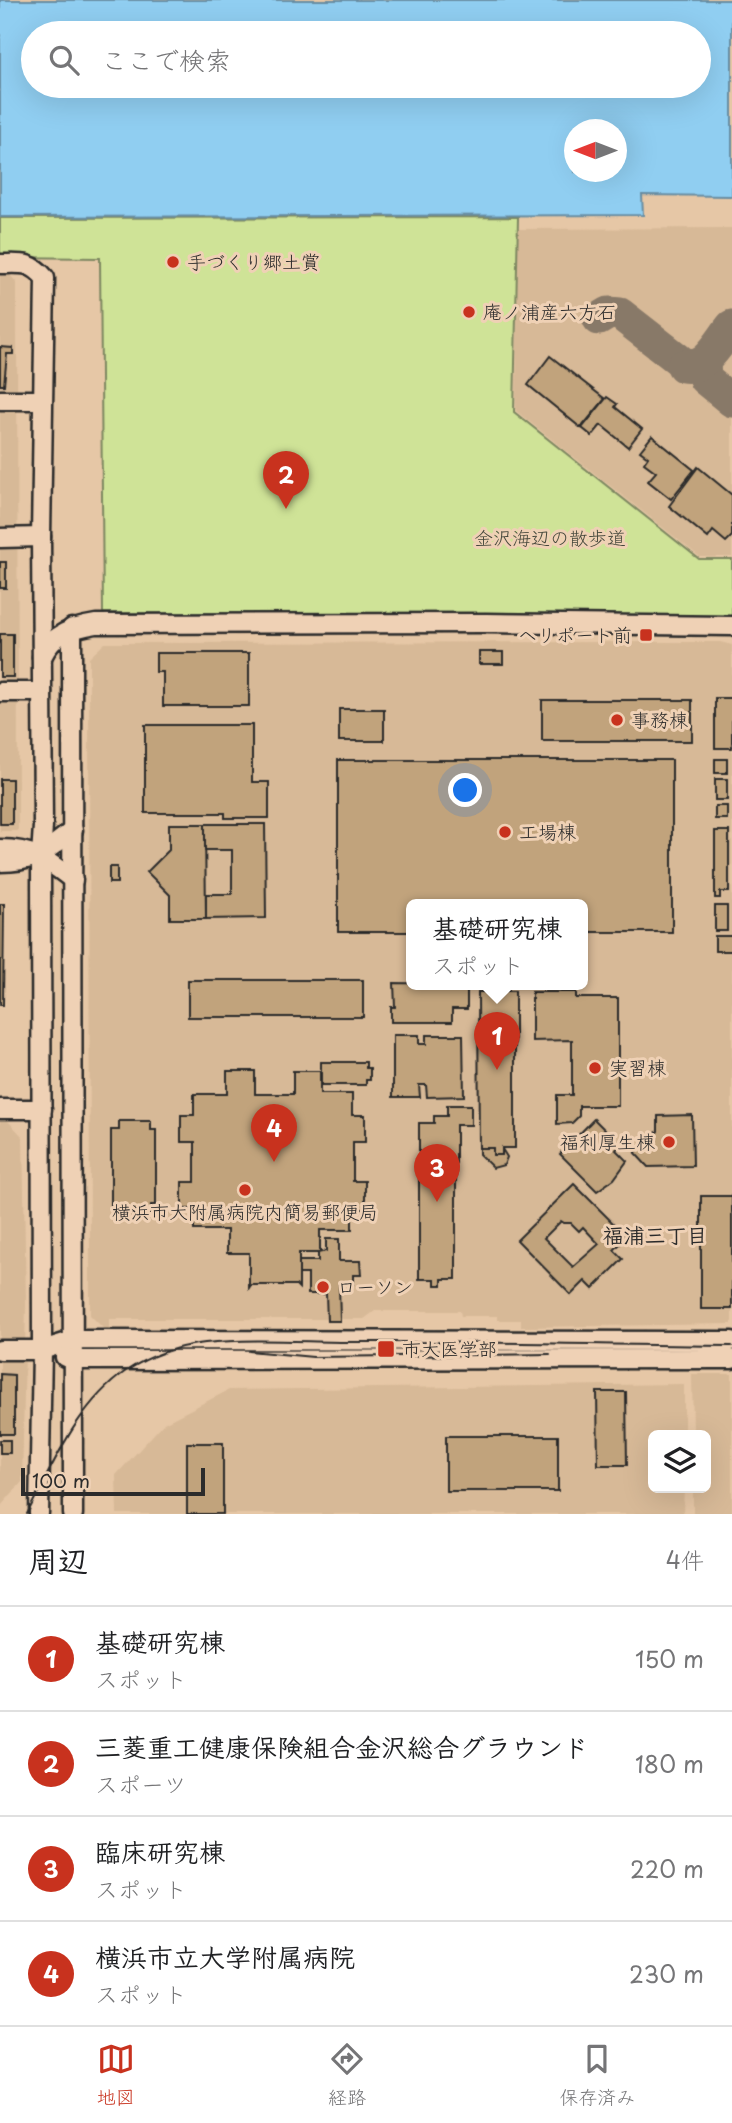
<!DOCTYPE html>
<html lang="ja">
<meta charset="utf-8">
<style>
:root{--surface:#fff;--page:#f2f2f2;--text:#202124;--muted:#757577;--line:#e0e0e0;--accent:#c8321e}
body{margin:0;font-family:"Playpen Sans","Klee One",sans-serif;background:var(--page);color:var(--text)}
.controls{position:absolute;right:21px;bottom:21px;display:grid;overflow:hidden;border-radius:10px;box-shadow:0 7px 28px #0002}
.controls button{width:63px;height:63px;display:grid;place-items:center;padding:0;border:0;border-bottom:2px solid var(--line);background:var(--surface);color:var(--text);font:35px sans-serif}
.compass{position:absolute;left:564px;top:119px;width:63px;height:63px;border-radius:50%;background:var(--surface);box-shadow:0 7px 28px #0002;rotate:270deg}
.scale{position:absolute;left:21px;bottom:18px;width:184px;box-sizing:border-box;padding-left:7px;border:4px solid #2b2b2b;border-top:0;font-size:19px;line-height:24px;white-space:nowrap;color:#2b2b2b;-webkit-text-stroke:5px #efd1b5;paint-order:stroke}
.you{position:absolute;left:466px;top:791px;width:24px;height:24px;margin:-18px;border:5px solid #fff;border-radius:50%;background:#1a73e8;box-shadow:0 0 0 10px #1a73e833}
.badge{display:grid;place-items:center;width:46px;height:46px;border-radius:50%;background:var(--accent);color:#fff;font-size:23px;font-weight:700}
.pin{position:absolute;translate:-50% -58px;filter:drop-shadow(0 2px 4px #0008)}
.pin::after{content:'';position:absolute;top:37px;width:24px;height:21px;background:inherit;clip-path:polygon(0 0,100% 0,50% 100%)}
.popup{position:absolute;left:406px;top:899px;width:182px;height:91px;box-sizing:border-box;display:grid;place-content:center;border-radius:10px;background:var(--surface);filter:drop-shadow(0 2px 5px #0005);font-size:23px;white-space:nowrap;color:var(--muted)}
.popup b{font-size:26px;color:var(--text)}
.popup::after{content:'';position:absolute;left:50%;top:100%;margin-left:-14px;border:14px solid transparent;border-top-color:var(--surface)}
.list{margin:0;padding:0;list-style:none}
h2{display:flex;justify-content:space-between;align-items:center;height:91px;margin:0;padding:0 28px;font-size:30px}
h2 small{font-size:23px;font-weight:400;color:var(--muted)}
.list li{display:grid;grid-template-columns:46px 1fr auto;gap:21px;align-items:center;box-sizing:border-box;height:105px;padding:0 28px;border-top:2px solid var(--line)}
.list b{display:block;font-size:26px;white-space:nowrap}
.list p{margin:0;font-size:23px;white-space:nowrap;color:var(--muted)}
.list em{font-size:23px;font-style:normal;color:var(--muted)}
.icon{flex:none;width:38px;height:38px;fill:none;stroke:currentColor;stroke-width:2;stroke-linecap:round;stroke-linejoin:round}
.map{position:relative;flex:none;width:732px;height:1514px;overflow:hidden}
.search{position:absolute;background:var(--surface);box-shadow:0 7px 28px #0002;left:21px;right:21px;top:21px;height:77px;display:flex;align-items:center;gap:18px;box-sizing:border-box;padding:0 24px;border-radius:38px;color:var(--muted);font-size:26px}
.sheet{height:511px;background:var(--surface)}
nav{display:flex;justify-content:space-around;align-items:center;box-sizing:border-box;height:98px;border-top:2px solid var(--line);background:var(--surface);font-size:19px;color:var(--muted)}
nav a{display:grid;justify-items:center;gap:4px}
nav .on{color:var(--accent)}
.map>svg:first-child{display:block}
.built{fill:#d7b997;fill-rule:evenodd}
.green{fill:#cfe397;stroke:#7d8761;stroke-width:2}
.water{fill:#90cef1;stroke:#688da2;stroke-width:2;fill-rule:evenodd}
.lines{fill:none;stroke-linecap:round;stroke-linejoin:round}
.taxiway{stroke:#887968;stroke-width:33}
.building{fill:#c1a37b;stroke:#2b2b2b;stroke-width:2;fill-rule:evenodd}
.minor-casing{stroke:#2b2b2b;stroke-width:23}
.minor{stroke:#efd1b5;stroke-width:18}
.tram{stroke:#2b2b2b;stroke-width:2}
.poi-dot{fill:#c8321e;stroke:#efd1b5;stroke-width:2.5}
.labels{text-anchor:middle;stroke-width:6;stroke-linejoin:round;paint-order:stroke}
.poi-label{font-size:19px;fill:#2b2b2b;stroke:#efd1b5;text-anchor:start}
.park-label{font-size:19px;fill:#44473b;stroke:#efd1b5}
.neighbourhood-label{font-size:21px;font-weight:bold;fill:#2b2b2b;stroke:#efd1b5}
</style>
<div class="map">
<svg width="732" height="1514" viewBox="0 0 732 1514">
<rect width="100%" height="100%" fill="#e6c7a6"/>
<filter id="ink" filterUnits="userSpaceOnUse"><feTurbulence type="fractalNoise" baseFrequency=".0143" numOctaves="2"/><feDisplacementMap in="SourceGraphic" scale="14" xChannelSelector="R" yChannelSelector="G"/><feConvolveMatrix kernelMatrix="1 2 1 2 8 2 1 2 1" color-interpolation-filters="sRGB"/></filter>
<g filter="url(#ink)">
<g class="built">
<polygon points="732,228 732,557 700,557 516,411 518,229"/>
<polygon points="0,274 9,274 17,283 18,831 0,831"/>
<path d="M720,642L732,645V1324L521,1327V1320H497V1316H461L460,1311H375L364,1319H109V1331H106L90,1315L89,658L105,643ZM411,904H583V984H411Z"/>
<polygon points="0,1121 8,1121 23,1137 26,1305 22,1482 0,1507"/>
<polygon points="692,1374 732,1374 732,1514 693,1514 693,1488 706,1488 706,1435 693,1435"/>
<polygon points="684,1384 684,1435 653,1435 653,1488 684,1488 683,1514 117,1514 116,1475 164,1423 229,1390"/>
</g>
<polygon class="green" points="518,217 514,412 699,559 732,559 732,617 103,613 100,258 0,257 0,218"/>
<path class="water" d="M0,0H732V196L642,195L643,215L0,217ZM33,33H699V86H33ZM574,130H616V172H574Z"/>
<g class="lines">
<g class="taxiway">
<polyline points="599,319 609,313 620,314 683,363 692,365 704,362"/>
<polyline points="704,362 705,379 732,401"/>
<path d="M683,366C706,370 719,342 732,326"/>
</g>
</g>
<g class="building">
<polygon points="0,347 13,348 13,354 7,354 4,385 0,385"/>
<polygon points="550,356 605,399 581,428 528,385"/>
<polygon points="607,397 617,404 615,407 642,429 628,447 601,425 592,436 582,428"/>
<polygon points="652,436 694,470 671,499 648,481 656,472 644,463 648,457 640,451"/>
<polygon points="698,467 732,495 732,536 726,542 713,531 708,538 669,506"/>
<rect x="0" y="562" width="6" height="26"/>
<rect x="0" y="634" width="13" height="43"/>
<rect x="479" y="652" width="24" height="12"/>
<polygon points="156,653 249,653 249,706 163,706 163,672 156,672"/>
<rect x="715" y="698" width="17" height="50"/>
<rect x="542" y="700" width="150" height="41"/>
<rect x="339" y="709" width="45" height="32"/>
<polygon points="145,725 252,725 252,782 269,782 269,818 225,818 225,813 145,813"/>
<rect x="715" y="759" width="12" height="14"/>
<polygon points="338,760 672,760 672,932 583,932 583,904 411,904 411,932 338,932"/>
<rect x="0" y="779" width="12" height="45"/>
<rect x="715" y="779" width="12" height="21"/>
<rect x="715" y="806" width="12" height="13"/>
<polygon points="169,824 205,824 206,919 170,919 170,895 147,872 169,850"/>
<polygon points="205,824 265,824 266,918 206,919 206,894 232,894 232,850 205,850"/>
<polygon points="715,831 729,831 729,892 720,892 720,898 715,898"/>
<rect x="109" y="867" width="8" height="16"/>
<polygon points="0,904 4,904 3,1005 0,1005"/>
<rect x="715" y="906" width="12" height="25"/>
<rect x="715" y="936" width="17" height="15"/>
<rect x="188" y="980" width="175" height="37"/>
<polygon points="394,983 453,984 453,988 467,988 467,1009 452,1009 452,1022 391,1022 391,1007 395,1007"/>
<polygon points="492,985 501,985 501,991 515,991 515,1148 502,1148 502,1155 493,1155 493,1148 479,1148 478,992 492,992"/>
<polygon points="532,992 576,992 576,998 618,998 618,1106 579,1106 579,1116 572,1123 557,1124 557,1095 572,1095 572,1040 532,1041"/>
<polygon points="393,1035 419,1035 419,1044 426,1044 426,1035 463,1035 464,1096 427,1097 426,1085 419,1085 420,1097 393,1097"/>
<polygon points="321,1062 366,1062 366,1068 370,1068 370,1080 366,1080 366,1085 321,1085"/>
<polygon points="227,1071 255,1071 255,1094 293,1094 293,1071 320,1071 320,1094 352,1094 352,1115 365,1115 365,1142 353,1142 353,1181 365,1181 365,1209 352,1209 352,1230 320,1230 320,1253 299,1253 299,1288 296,1285 251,1285 249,1288 249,1253 227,1253 227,1230 194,1230 194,1209 182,1209 182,1182 195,1182 195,1142 181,1142 181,1115 194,1115 194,1094 227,1094"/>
<polygon points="447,1105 471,1105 471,1125 456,1125 456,1279 442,1279 442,1285 435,1285 435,1279 419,1279 419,1123 434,1123 434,1116 447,1116"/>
<polygon points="692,1115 693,1166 648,1167 635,1153 658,1131 658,1116"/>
<polygon points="594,1119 620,1145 616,1150 627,1161 614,1179 597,1191 560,1154"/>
<polygon points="119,1121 151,1121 151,1130 156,1130 156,1205 151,1205 151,1214 119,1214 119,1205 111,1205 111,1130 119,1130"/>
<polygon points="479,1148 493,1148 493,1155 502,1155 502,1149 507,1157 504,1165 493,1168 479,1154"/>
<path d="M574,1184L627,1237L614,1250L623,1259L593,1289L585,1281L571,1295L517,1240ZM561,1221L564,1223H571L579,1231L583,1227L599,1244L573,1267L544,1238Z"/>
<rect x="701" y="1196" width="31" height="113"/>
<polygon points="326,1239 339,1239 339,1261 360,1261 361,1275 353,1275 353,1284 339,1284 340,1321 327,1321 326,1294 308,1294 308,1274 299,1274 299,1261 318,1261 318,1253 326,1251"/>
<polygon points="0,1374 14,1375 14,1434 0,1434"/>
<polygon points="597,1392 626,1392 627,1465 598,1465"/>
<rect x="446" y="1436" width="112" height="55"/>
<rect x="0" y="1440" width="10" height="13"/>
<rect x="187" y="1443" width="36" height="71"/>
</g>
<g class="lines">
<g class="minor-casing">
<g id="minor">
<path d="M0,264C21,264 31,261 45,278L41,537L43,826L41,856L42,1350L39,1514"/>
<polyline points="0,400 42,400"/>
<polyline points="0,538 41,537"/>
<polyline points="72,628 73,1514"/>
<path d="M42,657C53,633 72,628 96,624L486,623L732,626"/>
<polyline points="0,692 42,692"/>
<path d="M0,849C34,849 47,860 73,880"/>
<path d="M0,862C37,862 45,852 73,830"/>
<polyline points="0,1109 42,1109"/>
<polyline points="0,1350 42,1350 74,1340 732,1341"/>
<polyline points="65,1357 74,1360 732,1359"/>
</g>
</g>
<use href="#minor" class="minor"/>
<g class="tram">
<polyline points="249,1351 313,1357 550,1354"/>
<path d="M27,1514C54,1463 77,1405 126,1371C149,1356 178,1346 205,1343C254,1338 305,1342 354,1342C480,1341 606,1345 732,1346"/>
</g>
</g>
</g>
<g class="poi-dot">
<circle cx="173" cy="262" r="7"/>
<circle cx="469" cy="312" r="7"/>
<rect x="639" y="628" width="14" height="14" rx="3.5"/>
<circle cx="617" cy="720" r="7"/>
<circle cx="505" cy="832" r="7"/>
<circle cx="595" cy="1068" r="7"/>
<circle cx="669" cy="1142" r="7"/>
<circle cx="245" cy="1190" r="7"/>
<circle cx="323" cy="1287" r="7"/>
<rect x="377" y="1340" width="18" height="18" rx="3.5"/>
</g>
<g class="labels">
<g class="poi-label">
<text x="187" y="269">手づくり郷土賞</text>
<text x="483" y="319">庵ノ浦産六方石</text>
<text x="632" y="642" text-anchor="end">ヘリポート前</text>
<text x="631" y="727">事務棟</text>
<text x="519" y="839">工場棟</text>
<text x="609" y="1075">実習棟</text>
<text x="655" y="1149" text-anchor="end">福利厚生棟</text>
<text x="245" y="1219" text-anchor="middle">横浜市大附属病院内簡易郵便局</text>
<text x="337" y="1294">ローソン</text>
<text x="402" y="1356">市大医学部</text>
</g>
<g class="park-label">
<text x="550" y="545">金沢海辺の散歩道</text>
</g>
<g class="neighbourhood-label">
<text x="655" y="1243">福浦三丁目</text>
</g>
</g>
</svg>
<div class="controls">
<button><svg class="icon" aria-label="layers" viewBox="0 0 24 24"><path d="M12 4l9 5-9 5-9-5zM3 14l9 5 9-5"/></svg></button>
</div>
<svg class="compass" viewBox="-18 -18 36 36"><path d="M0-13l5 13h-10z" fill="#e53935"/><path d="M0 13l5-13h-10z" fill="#757577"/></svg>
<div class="scale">100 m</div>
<div class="you"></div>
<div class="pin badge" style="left:497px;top:1070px">1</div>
<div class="popup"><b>基礎研究棟</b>スポット</div>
<div class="pin badge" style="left:286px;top:509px">2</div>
<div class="pin badge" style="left:437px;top:1202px">3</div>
<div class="pin badge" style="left:274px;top:1162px">4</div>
<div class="search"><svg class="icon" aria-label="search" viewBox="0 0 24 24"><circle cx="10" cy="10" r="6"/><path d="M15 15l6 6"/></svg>ここで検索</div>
</div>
<section class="sheet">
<h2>周辺<small>4件</small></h2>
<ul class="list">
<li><span class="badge">1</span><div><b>基礎研究棟</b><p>スポット</p></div><em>150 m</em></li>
<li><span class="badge">2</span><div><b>三菱重工健康保険組合金沢総合グラウンド</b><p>スポーツ</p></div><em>180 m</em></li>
<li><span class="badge">3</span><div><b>臨床研究棟</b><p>スポット</p></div><em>220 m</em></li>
<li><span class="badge">4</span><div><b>横浜市立大学附属病院</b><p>スポット</p></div><em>230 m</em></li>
</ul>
</section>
<nav>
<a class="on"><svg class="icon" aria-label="map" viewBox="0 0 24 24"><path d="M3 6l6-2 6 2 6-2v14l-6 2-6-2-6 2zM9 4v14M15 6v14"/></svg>地図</a>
<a><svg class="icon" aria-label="directions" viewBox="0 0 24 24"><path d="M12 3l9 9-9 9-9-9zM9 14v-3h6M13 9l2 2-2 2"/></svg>経路</a>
<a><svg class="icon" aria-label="saved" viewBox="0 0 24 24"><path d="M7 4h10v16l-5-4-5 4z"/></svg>保存済み</a>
</nav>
